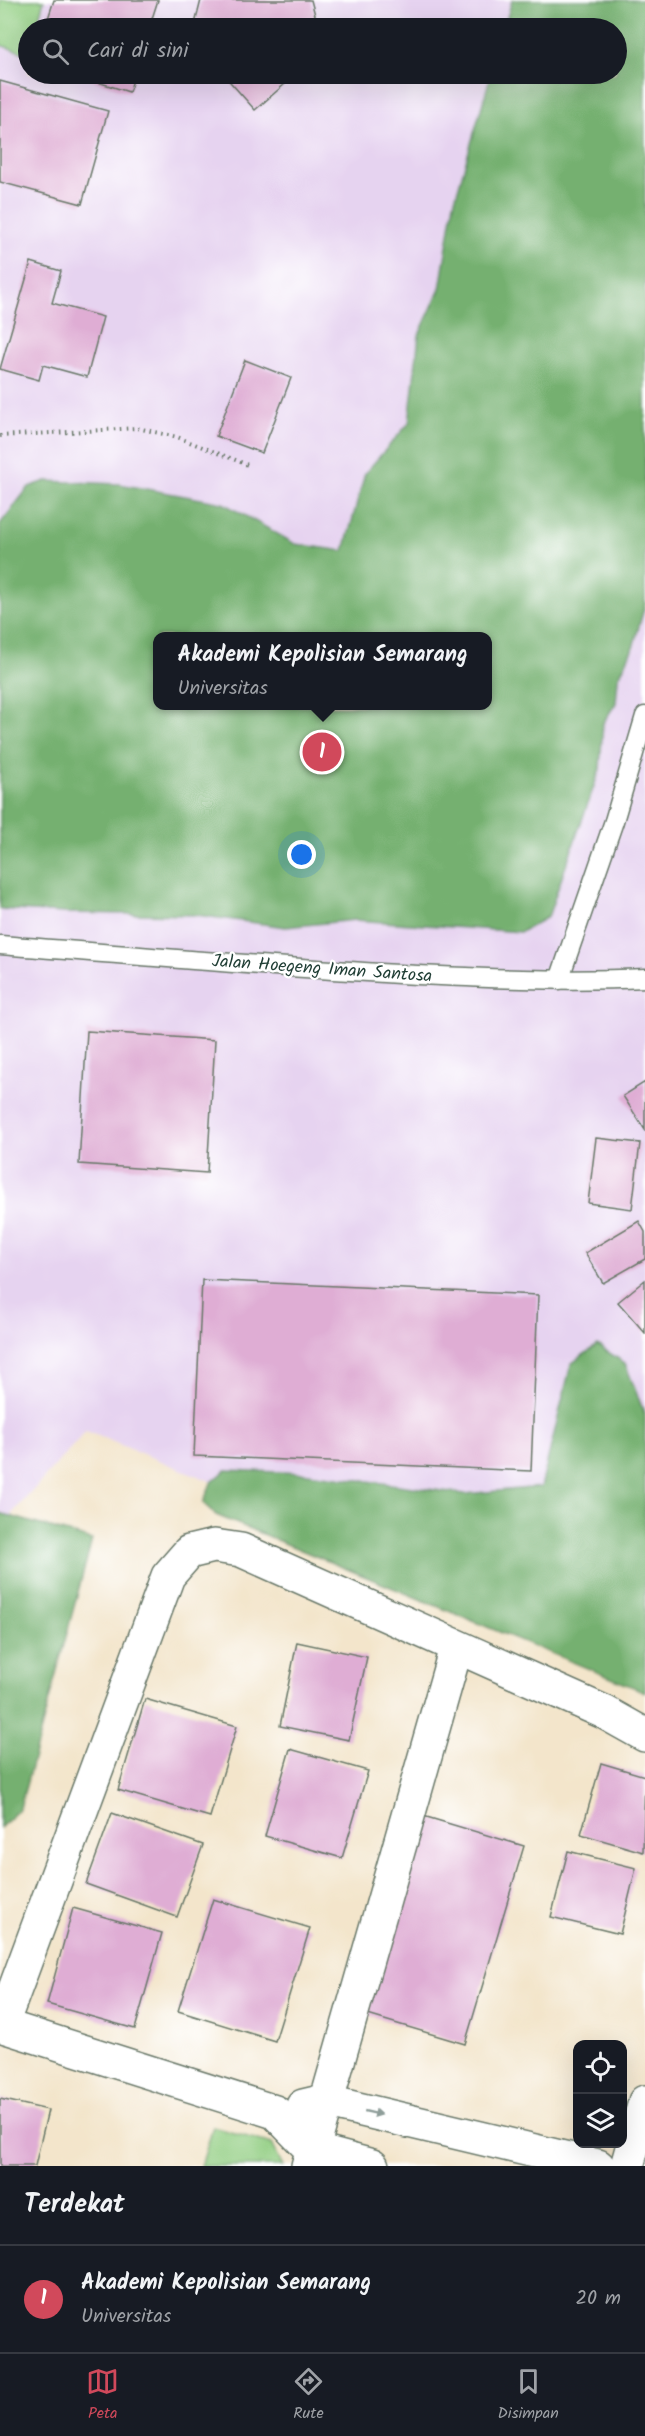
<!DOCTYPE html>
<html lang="id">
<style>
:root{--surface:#171b24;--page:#20242c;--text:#f1f3f6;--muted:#9ea1a6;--line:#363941;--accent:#d1495b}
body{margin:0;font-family:Kalam,sans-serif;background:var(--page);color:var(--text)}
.controls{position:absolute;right:18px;bottom:18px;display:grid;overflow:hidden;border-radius:12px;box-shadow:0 6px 24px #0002}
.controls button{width:54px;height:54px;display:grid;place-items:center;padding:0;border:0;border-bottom:2px solid var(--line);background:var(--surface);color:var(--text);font:30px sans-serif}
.you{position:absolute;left:302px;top:855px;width:21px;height:21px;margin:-15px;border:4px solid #fff;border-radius:50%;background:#1a73e8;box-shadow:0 0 0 9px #1a73e833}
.badge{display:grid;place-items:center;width:39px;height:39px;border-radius:50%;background:var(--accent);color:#fff;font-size:20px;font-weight:700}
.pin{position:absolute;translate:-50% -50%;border:3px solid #fff;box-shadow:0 2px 6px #0006}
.popup{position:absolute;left:153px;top:632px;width:339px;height:78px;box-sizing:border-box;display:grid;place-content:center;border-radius:12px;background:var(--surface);filter:drop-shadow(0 2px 4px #0005);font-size:20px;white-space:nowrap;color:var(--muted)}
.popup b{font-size:22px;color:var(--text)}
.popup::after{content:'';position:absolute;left:50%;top:100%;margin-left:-12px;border:12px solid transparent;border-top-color:var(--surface)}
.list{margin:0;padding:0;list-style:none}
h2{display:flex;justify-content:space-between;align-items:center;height:78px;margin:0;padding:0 24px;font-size:26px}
h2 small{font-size:20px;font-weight:400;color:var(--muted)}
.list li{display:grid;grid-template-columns:39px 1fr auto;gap:18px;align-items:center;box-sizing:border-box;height:108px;padding:0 24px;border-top:2px solid var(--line)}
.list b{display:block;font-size:22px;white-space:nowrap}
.list p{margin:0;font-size:20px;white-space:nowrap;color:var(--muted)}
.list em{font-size:20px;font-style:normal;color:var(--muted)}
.icon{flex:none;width:33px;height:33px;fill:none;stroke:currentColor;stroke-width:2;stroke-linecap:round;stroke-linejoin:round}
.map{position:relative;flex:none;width:645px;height:2166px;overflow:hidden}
.search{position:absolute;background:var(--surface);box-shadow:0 6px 24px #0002;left:18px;right:18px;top:18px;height:66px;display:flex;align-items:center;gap:15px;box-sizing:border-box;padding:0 21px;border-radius:33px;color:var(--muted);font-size:22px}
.sheet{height:186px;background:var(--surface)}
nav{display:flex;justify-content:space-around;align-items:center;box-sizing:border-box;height:84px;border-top:2px solid var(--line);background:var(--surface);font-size:16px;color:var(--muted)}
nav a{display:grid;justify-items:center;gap:3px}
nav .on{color:var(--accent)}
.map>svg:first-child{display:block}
.built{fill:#e6d3f0;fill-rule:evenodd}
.green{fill:#91cd81;stroke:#58855a;stroke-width:1.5}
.forest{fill:#74b06f;stroke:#4a7652;stroke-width:1.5;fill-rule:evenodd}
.building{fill:#dfadd4}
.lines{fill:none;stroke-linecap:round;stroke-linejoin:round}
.service-casing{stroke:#697869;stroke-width:21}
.minor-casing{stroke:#697869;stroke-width:36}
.path{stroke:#697869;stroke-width:4;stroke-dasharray:1.5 4.5;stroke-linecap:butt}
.service{stroke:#fff;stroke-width:18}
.minor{stroke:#fff;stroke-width:33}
.oneway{fill:#8f9e9a}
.labels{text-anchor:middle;stroke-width:4.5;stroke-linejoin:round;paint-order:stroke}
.street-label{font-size:18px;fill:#1f3d34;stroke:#fff}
</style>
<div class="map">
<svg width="645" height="2166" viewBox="0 0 645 2166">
<rect width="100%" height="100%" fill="#fff"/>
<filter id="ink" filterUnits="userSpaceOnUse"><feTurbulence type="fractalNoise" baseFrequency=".0167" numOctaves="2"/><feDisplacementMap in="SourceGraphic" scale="12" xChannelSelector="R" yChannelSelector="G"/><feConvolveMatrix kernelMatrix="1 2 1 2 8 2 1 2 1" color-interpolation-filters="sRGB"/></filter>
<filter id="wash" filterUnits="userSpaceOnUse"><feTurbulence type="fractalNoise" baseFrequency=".008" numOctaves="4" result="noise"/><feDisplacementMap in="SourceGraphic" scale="24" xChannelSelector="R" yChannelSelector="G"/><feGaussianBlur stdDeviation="1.35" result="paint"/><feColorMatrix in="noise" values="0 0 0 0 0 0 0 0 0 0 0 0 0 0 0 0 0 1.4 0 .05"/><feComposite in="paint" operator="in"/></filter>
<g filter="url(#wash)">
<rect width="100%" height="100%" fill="#f3e5cb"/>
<path class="built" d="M0,0H645V1657L86,1431L0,1527ZM28,28H616V74H28ZM157,636H487V706H157Z"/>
<g class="green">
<polygon points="0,0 44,0 36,28 28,28 28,54 0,45"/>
<polygon points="213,2127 272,2144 283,2166 201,2166"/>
</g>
<g class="forest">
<path d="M512,0H645V605L633,648L618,679L616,703L603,723L600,769L548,917L521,932L355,920L286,927L196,915L64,913L0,909V524L29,487L46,481L119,484L223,503L295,544L344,551L365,473L409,423L419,335L440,289L454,203L491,74H616V28H504ZM157,636H487V706H157Z"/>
<polygon points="597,1345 625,1363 645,1415 645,1692 216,1515 203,1503 211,1483 226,1470 308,1473 465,1494 541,1487 571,1364"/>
<polygon points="0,1513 92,1540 20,1808 0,1828"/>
</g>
<g id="blocks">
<g class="building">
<polygon points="54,0 158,0 149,28 45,28"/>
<polygon points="201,0 311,0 315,15 310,28 194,28"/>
<polygon points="73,74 135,74 129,92"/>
<polygon points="223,74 295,74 293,77 255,110"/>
<polygon points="0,81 108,111 82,204 0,182"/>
<polygon points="31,262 61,271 52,303 103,317 87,377 43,365 39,380 0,369"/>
<polygon points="245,360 291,378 262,453 216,436"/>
<polygon points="87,1031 215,1040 207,1173 79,1164"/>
<polygon points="645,1082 645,1130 623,1096"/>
<polygon points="596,1138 640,1143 632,1209 588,1203"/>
<polygon points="639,1221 645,1232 645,1259 603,1283 585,1253"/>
<polygon points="202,1280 538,1295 531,1471 194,1456"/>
<polygon points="645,1280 645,1333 618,1302"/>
<polygon points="297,1642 367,1657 349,1740 280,1726"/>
<polygon points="145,1699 237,1726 210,1817 118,1790"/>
<polygon points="290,1749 368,1771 342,1858 265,1836"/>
<polygon points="601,1763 645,1776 643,1852 581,1834"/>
<polygon points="112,1813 203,1845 177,1917 86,1884"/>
<polygon points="420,1815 524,1846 465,2044 361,2013"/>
<polygon points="568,1851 636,1868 620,1934 551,1917"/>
<polygon points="213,1899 310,1928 275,2041 178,2011"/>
<polygon points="73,1908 162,1933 135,2029 47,2004"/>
<polygon points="0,2099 48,2110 35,2166 0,2166"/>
</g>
</g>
</g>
<g filter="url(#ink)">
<use href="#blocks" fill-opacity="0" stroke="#697869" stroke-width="1.5"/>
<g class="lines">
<g class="service-casing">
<g id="service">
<path d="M0,945C133,955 266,967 399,974C481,978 563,982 645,978"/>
<polyline points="559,980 614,821 645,716"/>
</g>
</g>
<g class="minor-casing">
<g id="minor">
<polyline points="2,2024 168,1576 189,1552 214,1546 241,1550 604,1712 645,1735"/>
<polyline points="0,2025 275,2112 312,2150 372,2166"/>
<polyline points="303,2106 324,2101 598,2166"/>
<polyline points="308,2166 456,1648"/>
<polyline points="627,2166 645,2102"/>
</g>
</g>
<polyline class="path" points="0,436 137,428 177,437 248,465"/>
<use href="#service" class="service"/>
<use href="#minor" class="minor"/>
</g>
<defs><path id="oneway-solid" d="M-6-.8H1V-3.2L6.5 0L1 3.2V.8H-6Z" transform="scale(1.5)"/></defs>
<use class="oneway" href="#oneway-solid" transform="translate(373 2113) rotate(13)"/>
</g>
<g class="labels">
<g class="street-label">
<text transform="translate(322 968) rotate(4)" y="6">Jalan Hoegeng Iman Santosa</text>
</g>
</g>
</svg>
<div class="controls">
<button><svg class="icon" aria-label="locate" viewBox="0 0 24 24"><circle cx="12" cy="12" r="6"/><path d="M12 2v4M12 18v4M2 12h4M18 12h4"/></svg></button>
<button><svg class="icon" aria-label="layers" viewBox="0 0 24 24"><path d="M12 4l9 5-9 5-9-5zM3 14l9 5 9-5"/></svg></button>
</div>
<div class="you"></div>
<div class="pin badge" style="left:322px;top:752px">1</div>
<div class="popup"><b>Akademi Kepolisian Semarang</b>Universitas</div>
<div class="search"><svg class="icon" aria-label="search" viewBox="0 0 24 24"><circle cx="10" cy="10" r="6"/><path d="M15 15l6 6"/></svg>Cari di sini</div>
</div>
<section class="sheet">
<h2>Terdekat<small></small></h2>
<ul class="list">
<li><span class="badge">1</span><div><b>Akademi Kepolisian Semarang</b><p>Universitas</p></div><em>20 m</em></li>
</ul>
</section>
<nav>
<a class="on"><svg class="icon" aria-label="map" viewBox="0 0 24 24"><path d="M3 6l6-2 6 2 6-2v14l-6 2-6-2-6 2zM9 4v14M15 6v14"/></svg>Peta</a>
<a><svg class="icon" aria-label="directions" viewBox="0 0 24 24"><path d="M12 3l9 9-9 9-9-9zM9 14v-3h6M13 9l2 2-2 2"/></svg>Rute</a>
<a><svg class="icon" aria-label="saved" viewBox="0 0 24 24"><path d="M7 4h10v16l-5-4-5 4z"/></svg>Disimpan</a>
</nav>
